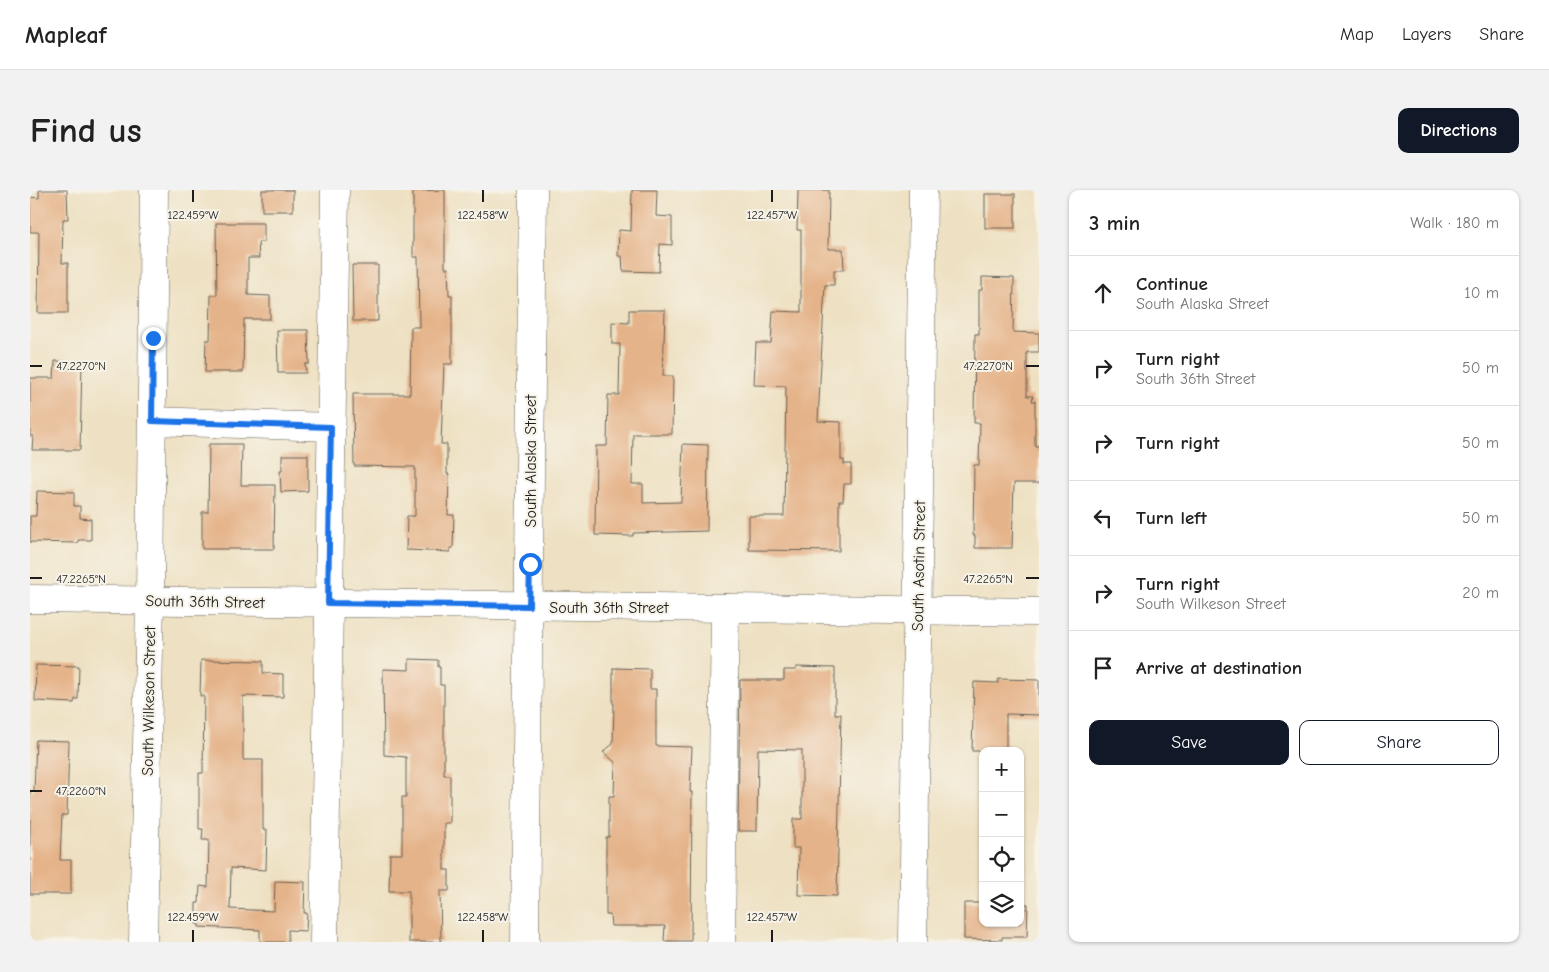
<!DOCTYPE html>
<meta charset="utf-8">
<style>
:root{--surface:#fff;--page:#f2f2f2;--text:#222;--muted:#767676;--line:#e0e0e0;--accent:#111827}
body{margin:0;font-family:"Comic Neue",sans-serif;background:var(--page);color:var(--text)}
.controls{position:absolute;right:15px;bottom:15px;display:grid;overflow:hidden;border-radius:10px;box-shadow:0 1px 4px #0004}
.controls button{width:45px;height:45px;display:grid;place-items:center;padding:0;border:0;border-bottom:1px solid var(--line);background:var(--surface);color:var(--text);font:25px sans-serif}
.stop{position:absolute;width:15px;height:15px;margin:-11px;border:4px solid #1a73e8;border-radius:50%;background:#fff}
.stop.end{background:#1a73e8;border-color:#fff;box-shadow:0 1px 5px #0008}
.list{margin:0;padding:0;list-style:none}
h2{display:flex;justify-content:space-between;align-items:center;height:65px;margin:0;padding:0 20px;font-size:21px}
h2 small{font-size:16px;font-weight:400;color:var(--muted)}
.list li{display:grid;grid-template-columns:32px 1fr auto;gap:15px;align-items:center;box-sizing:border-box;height:75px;padding:0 20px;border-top:1px solid var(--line)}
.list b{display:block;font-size:19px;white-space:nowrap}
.list p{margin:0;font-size:16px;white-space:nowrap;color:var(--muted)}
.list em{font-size:16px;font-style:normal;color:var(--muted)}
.actions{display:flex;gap:10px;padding:15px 20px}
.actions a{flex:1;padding:11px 0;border:1px solid var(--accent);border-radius:10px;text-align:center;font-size:18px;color:var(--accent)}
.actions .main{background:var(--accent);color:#fff}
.icon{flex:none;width:28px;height:28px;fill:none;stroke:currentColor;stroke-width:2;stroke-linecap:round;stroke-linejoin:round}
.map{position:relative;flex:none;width:1009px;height:752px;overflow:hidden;border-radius:10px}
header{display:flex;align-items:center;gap:30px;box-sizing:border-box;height:70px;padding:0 25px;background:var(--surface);border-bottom:1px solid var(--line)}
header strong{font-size:24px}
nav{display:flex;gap:28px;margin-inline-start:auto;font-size:18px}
.intro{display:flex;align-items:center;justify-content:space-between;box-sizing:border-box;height:120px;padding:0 30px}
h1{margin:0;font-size:35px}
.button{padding:12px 22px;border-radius:10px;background:var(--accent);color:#fff;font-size:18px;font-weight:700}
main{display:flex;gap:30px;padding:0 30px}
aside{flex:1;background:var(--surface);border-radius:10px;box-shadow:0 1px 4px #0004}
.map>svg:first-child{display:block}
.building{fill:#e5b389}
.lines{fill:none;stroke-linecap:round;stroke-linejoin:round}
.minor-casing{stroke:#666156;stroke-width:29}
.minor{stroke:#fff;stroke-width:28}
.route{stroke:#1a73e8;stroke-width:6}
.ticks{fill:none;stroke:#1c1c1c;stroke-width:2}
.labels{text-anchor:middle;stroke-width:4;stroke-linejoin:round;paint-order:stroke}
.street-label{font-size:16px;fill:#1c1c1c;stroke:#f7f3e8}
.ticks-label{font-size:12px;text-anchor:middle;fill:#1c1c1c;stroke:#f7f3e8;stroke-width:4;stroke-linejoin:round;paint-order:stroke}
</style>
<header>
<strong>Mapleaf</strong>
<nav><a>Map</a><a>Layers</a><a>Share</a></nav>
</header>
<div class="intro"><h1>Find us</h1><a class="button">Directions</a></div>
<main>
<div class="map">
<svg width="1009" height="752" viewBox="0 0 1009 752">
<rect width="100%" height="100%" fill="#f7f3e8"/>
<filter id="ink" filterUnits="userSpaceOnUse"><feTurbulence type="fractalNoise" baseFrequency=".02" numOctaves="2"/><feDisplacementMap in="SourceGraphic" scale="10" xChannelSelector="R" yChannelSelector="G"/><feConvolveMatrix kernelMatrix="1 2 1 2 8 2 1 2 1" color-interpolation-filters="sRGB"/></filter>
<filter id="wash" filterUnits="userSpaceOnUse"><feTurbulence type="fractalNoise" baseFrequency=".0096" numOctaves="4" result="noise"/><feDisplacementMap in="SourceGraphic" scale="20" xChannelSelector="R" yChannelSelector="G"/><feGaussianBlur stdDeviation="1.12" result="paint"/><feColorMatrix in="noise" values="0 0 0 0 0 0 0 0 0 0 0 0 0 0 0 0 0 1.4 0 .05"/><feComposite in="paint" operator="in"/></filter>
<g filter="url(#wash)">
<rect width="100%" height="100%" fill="#eee1c3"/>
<g id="blocks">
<g class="building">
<polygon points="9,0 37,0 38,29 33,29 32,73 38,73 38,123 8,123 9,42 0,42 0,7 9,8"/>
<rect x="232" y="0" width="31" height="21"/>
<polygon points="415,0 415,78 418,78 419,105 422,105 422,174 414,174 411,254 417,254 417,284 419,284 418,325 424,325 423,358 420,358 420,362 376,360 377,326 385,326 385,277 324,276 323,204 380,204 381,137 389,137 388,67 383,67 383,1"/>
<polygon points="602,0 627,0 626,26 642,27 642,55 630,54 629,82 593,81 592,66 588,66 589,40 601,41"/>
<polygon points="768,0 799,0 798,59 813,59 814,80 804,80 804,95 795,95 788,231 811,232 811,270 814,270 814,274 821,274 821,294 814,294 813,311 809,311 809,361 719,360 719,326 754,326 756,196 724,195 726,153 741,153 743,121 771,122 771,40 767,40"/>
<rect x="955" y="4" width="30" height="34"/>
<polygon points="186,33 234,33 234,52 228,52 229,68 218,68 218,105 240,106 240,129 214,129 213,182 175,182 176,150 180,150 181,105 187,105"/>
<polygon points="322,75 348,75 348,131 323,131"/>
<polygon points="952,87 984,88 983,142 1009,143 1009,162 997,162 997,206 1003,206 1002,211 1005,211 1005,256 1009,256 1009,293 984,293 982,358 945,358 945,345 943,345 944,275 949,275 950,233 944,233 945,144 949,144 949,100 952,100"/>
<polygon points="599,120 635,120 633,186 643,186 642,244 603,244 602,294 613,294 613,313 651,312 653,254 678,255 677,341 603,343 603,346 565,345 566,256 577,256 578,205 589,205 590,154 582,154 582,132 599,133"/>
<polygon points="247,140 278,140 279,174 275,174 276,183 248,183"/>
<polygon points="25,171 52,172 50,260 2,260 3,246 0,246 0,188 24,188"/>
<polygon points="179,254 212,254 211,295 245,295 244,359 172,359 172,322 178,322"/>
<polygon points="252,265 278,265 278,301 251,302 250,281 252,281"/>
<polygon points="7,301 44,302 44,316 50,316 50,328 61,329 61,350 48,350 48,353 0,352 0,326 6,326"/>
<polygon points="379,469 408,470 408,477 410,477 410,495 414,495 414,585 420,585 420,633 414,633 414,680 419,680 419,701 410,701 411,752 379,752 379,701 359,701 360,664 372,664 372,607 376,607 376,567 354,565 353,479 379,480"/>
<polygon points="171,470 233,471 233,483 253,484 253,507 213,506 213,570 233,570 233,640 237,640 236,680 201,678 200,719 244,721 245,691 275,692 274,723 277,723 276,741 258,740 258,752 230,752 230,740 169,737 169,734 166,734 166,713 169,713 170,696 178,697 179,650 172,650 173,639 169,639 169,583 173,583 174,506 170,506"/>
<polygon points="6,475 49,476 48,509 45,509 44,513 5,511"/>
<polygon points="766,477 805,478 805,524 811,524 807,706 768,705 769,658 763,658 763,629 772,629 772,560 728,559 727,641 708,641 710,490 754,490 754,480 766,480"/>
<polygon points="583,478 620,479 620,499 626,499 626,556 662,557 660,602 662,602 661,751 634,751 635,736 581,736 580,725 576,725 576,647 579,647 579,606 584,606 585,572 573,562 583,554 584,514 583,514"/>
<polygon points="968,489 1009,490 1009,525 976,524 976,561 942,561 944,492 968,493"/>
<polygon points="6,550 39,551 37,625 32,625 30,670 41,670 41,704 0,704 0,601 4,601"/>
<polygon points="934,713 953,713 953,733 990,733 990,714 998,714 997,747 972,747 972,750 934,749"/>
</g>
</g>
</g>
<g filter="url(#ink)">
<use href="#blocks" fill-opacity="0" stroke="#666156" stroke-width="1"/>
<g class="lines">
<g class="minor-casing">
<g id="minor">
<polyline points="122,231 301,237"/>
<polyline points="0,409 1009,422"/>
<polyline points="113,752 120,410 124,0"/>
<polyline points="294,752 305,0"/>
<polyline points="495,752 503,0"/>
<polyline points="691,752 695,418"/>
<polyline points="883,752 893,0"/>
</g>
</g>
<use href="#minor" class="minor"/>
</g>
</g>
<g class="lines" filter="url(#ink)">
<polyline class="route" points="123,148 122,231 301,237 298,413 499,416 500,374"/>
</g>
<path class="ticks" d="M163,0V12M453,0V12M742,0V12M0,176H12M996,176H1009M0,388H12M996,388H1009M0,601H12M163,740V752M453,740V752M742,740V752"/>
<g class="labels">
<g class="street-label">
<text transform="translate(500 271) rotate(-90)" y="6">South Alaska Street</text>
<text transform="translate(888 376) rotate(-89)" y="6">South Asotin Street</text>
<text transform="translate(175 411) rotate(1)" y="6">South 36th Street</text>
<text x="579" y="423">South 36th Street</text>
<text transform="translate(118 511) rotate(-89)" y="6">South Wilkeson Street</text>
</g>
</g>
<g class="ticks-label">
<text x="163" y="29">122.459°W</text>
<text x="453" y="29">122.458°W</text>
<text x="742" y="29">122.457°W</text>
<text x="51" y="180">47.2270°N</text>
<text x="958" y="180">47.2270°N</text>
<text x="51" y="393">47.2265°N</text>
<text x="958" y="393">47.2265°N</text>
<text x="51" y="605">47.2260°N</text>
<text x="163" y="731">122.459°W</text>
<text x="453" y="731">122.458°W</text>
<text x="742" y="731">122.457°W</text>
</g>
</svg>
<div class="controls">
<button>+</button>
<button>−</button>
<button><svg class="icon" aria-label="locate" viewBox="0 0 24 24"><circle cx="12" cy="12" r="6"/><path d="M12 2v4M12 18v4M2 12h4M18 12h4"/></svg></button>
<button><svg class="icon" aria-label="layers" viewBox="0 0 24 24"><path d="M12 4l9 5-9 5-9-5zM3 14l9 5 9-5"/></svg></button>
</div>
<div class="stop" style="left:500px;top:374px"></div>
<div class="stop end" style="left:123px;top:148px"></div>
</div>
<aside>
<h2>3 min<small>Walk · 180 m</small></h2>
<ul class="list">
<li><svg class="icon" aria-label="ahead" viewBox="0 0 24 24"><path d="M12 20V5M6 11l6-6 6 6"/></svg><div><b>Continue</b><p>South Alaska Street</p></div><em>10 m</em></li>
<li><svg class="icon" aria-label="right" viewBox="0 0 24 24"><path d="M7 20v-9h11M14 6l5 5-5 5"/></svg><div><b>Turn right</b><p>South 36th Street</p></div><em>50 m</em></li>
<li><svg class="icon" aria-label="right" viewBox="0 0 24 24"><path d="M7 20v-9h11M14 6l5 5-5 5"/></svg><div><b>Turn right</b></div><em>50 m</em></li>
<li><svg class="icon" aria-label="left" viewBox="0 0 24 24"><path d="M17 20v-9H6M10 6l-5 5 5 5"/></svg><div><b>Turn left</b></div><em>50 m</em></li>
<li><svg class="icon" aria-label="right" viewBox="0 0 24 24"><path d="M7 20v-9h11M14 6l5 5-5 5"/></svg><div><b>Turn right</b><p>South Wilkeson Street</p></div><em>20 m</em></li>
<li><svg class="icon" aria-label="arrive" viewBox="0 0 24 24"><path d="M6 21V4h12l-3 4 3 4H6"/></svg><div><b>Arrive at destination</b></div></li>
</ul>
<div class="actions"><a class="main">Save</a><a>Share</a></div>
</aside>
</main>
